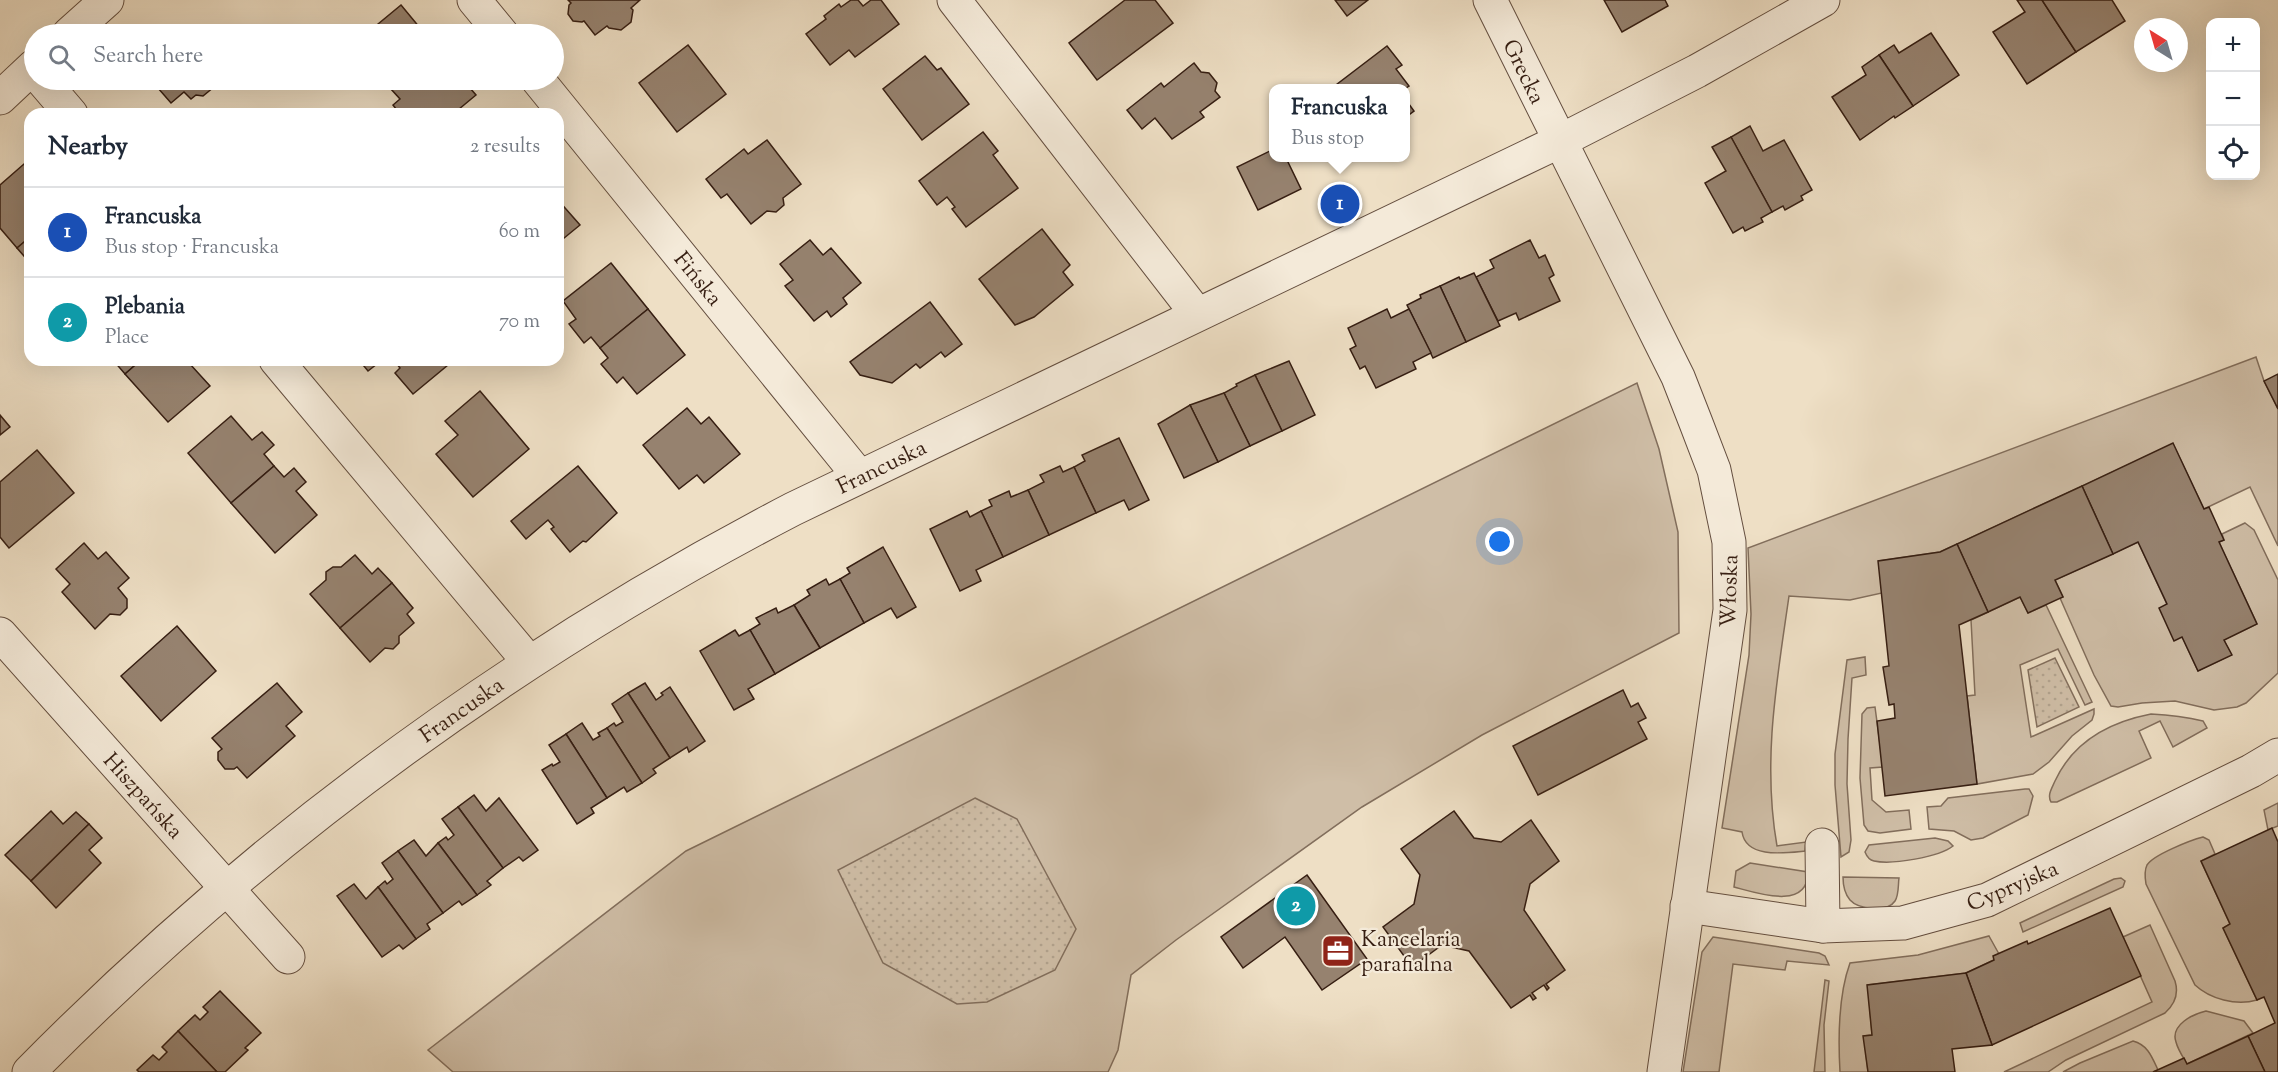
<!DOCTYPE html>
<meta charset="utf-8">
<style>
:root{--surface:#fff;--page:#f2f2f3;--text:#1f2937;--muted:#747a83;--line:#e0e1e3;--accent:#8f2418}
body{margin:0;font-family:"Sorts Mill Goudy",serif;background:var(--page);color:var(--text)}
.controls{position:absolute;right:18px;top:18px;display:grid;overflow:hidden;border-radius:12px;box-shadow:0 6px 24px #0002}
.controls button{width:54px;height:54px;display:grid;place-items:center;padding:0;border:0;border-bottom:2px solid var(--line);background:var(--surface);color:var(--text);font:30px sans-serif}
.compass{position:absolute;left:2134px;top:18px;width:54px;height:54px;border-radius:50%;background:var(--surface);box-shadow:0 6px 24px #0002;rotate:323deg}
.you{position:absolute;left:1500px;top:542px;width:21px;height:21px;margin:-15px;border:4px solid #fff;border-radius:50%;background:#1a73e8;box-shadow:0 0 0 9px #1a73e833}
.badge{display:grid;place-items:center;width:39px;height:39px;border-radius:50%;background:var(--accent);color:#fff;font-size:20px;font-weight:700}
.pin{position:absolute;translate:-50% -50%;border:3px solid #fff;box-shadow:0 2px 6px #0006}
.popup{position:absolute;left:1269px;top:84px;width:141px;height:78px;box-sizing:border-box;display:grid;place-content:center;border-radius:12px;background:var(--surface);filter:drop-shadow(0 2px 4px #0005);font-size:20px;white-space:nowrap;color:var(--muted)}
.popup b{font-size:22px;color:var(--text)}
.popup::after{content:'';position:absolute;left:50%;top:100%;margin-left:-12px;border:12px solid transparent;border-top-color:var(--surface)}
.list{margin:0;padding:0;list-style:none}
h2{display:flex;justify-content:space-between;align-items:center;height:78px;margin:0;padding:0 24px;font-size:26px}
h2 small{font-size:20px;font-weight:400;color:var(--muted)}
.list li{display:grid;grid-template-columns:39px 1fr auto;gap:18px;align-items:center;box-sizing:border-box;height:90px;padding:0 24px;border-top:2px solid var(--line)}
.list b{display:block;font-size:22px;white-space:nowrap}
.list p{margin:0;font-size:20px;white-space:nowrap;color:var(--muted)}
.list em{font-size:20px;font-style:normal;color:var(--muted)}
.icon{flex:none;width:33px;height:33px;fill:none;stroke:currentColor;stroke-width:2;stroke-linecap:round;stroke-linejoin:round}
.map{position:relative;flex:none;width:2278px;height:1072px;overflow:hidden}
.search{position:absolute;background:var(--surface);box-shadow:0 6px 24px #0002;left:24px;top:24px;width:540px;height:66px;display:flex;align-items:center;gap:15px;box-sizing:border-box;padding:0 21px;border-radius:33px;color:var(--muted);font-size:22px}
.panel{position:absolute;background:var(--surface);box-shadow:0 6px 24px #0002;left:24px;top:108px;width:540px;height:258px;border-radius:18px}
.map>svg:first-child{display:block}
.grass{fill:#cfbea7;stroke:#826e5c;stroke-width:1.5}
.park{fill:url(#park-dots);stroke:#826e5c;stroke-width:1.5}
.building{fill:#96826f;stroke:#361e12;stroke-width:1.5}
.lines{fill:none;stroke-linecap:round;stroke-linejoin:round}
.minor-casing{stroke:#644e3f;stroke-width:35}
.minor{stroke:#f4ead9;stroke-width:33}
.labels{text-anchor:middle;stroke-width:4.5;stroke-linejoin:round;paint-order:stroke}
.street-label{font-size:22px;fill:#361e12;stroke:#f4ead9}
.poi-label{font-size:22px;fill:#361e12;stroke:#f4ead9;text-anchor:start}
</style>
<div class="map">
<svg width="2278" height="1072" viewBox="0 0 2278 1072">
<defs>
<pattern id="park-dots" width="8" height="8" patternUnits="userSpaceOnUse" patternTransform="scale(1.5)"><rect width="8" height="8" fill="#cfbea7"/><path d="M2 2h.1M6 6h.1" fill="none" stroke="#b2a38f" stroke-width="1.8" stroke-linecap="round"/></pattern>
</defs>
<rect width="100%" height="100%" fill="#eedfc5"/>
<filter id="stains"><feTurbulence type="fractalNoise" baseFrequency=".00333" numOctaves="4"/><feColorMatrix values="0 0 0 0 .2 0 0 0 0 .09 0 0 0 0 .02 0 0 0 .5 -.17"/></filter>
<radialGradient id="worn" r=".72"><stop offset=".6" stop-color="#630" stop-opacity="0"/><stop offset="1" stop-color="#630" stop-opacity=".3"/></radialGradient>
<g class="grass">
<path d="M2256,357L2264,381L2278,409V546L2250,487L2204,509L2173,444L1940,552L1879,561L1882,593L1850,600L1789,596C1777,680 1762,761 1777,846L1806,842L1805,851C1785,853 1746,859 1742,832L1722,828L1749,655L1751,614L1748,548Z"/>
<polygon points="1637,383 1659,449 1678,532 1679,633 1482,735 1362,807 1176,940 1131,975 1118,1050 1108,1072 453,1072 428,1050 686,851"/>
<polygon points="2245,523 2254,530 2278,580 2278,673 2246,703 2237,707 2214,710 2175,701 2142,703 2118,707 2111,706 2094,675 2060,598 2063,597 2055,580 2138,542 2198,671 2231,655 2224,640 2257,624 2219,542 2224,540 2222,534"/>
<polygon points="2020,597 2028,613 2046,605 2092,702 2085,705 2058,649 2020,665 2031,737 2094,709 2094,714 2092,720 2072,736 2049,762 2033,774 1977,784 1967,696 1975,695 1971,620"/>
<polygon points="1865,657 1866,675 1852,678 1848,739 1847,784 1851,840 1849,852 1841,857 1835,785 1835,754 1847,660"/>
<polygon points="1875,707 1883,767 1870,768 1872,800 1886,812 1909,810 1911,829 1880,833 1868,831 1864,825 1860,778 1862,714 1867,708"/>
<path d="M2151,714C2169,715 2186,717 2203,721L2207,728L2173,747L2160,721L2139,731L2151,758L2057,802H2051C2047,795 2052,788 2055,781C2073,742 2110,722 2151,714Z"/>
<polygon points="2025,789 2029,789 2033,796 2028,815 1983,838 1971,840 1954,831 1929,829 1927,807 1941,806 1948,798"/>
<polygon points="2278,803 2278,826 2268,830 2264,810"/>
<path d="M2203,837L2209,840L2215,854L2201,861L2230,924L2223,928L2257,1000C2236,1006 2210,999 2195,985L2146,884C2145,878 2144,871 2147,865C2153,855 2191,840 2203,837Z"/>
<path d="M1935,838L1948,841L1953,846C1939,857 1892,865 1874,861C1869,860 1867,857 1865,852L1869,845Z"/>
<path d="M1750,863L1808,872C1808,911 1757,893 1734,887L1736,871Z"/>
<path d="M1843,877L1899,878C1898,885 1899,895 1895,901C1887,913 1858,909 1850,900C1844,893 1843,885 1843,877Z"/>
<polygon points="2121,878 2125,881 2123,887 2023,932 2020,923 2114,879"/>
<path d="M2150,925L2175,981C2179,994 2174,1005 2165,1013L2066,1060L2048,1072H2004L2152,1002L2123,937Z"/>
<path d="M1989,936L1999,954L1994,956V960L1966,973L1868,985L1872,1035L1864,1036L1868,1072H1840C1838,1037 1838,996 1850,963L1918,955Z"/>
<polygon points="1713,937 1819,953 1825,956 1829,965 1787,961 1785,970 1733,964 1719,1072 1683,1072 1702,952"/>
<polygon points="1825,980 1829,981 1824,1025 1825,1072 1814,1072"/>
<path d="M2206,1011L2244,1021L2253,1033L2187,1064C2183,1057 2178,1050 2176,1042C2170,1025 2193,1014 2206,1011Z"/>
<path d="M2133,1041C2148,1045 2152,1057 2158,1070L2153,1072H2063L2080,1063Z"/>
</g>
<g class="park">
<polygon points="2055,658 2079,707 2037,727 2028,670"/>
<polygon points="975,798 1017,819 1076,929 1055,970 987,1002 957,1004 883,963 838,870"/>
</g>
<g class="building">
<polygon points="568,0 640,0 631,8 633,10 631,22 621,30 609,28 607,26 595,35 584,21 582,22 573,21 568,14 569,5 571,3"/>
<polygon points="851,0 858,0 863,6 871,0 881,0 899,24 855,57 849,50 830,65 806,34 826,19 824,16 839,4 841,7"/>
<polygon points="1125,0 1155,0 1173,23 1097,80 1069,43"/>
<polygon points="1335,0 1368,0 1347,16"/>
<polygon points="1604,0 1665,0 1668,6 1622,32"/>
<polygon points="2017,0 2042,0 2076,52 2027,84 1993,32 2025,12"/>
<polygon points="2042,0 2112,0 2125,21 2076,52"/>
<polygon points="401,5 425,34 366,34"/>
<polygon points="213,25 221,34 202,34"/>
<polygon points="1931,33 1959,75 1913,106 1879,55 1894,45 1899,53"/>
<polygon points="688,45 726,94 677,132 639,83"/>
<polygon points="1387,46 1402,65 1396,69 1409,86 1406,88 1332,88"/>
<polygon points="1879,55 1913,106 1895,118 1894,116 1860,140 1832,97 1866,75 1862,67"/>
<polygon points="925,56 937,70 941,68 969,104 922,140 883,89"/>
<polygon points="1194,63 1201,72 1209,73 1217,83 1215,91 1220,97 1200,112 1204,117 1172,139 1155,118 1142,129 1127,110 1161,83 1164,87"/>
<polygon points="151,80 214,80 214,87 203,96 196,95 191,99 184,92 171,103"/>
<polygon points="383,80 403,80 391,89"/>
<polygon points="403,80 463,80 476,95 453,114 400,114 393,105 400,99 391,89"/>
<polygon points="1406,100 1414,111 1406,117"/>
<polygon points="1750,126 1763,151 1784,140 1812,190 1801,196 1803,200 1785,210 1783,206 1772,212 1731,137"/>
<polygon points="983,132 998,151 993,155 1018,188 966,227 952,209 955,207 947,197 937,205 919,181"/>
<polygon points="1731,137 1772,212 1761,218 1763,222 1745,231 1743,227 1733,233 1705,183 1726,171 1712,147"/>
<polygon points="767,140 801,184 783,198 784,205 776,212 767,211 751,224 727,194 721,198 706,179 744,149 748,154"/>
<polygon points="1274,149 1274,158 1286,158 1301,189 1258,210 1237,167"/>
<polygon points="24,164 30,171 30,237 17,248 0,228 0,185"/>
<polygon points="558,200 580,225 558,243"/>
<polygon points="1042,229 1070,265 1063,272 1073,285 1034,317 1015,325 979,279"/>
<polygon points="30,237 30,263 17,248"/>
<polygon points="810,240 823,255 831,248 861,283 843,298 847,304 831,317 827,311 814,321 785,286 793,280 780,264"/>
<polygon points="1530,240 1539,258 1545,255 1554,275 1549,278 1560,301 1519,320 1516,313 1498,321 1476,277 1494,268 1490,260"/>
<polygon points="611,263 648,309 600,348 591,337 584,343 569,324 576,319 563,301"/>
<polygon points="1474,273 1500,326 1466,342 1440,286 1459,277 1460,279"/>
<polygon points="1440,286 1466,342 1433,358 1407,305 1421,298 1420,295"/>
<polygon points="930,302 962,344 945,357 941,352 920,368 916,364 892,383 860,375 850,362"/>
<polygon points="648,309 685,355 637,394 623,377 617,383 601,364 608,358 600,348"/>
<polygon points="1387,309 1391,318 1409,309 1431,353 1413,362 1416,369 1376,388 1365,366 1360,369 1350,349 1356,346 1348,328"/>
<polygon points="113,360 141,360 125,374"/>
<polygon points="141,360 191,360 189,363 210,386 168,422 125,374"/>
<polygon points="359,360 382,360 368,371"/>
<polygon points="394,360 454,360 413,394 395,373 400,368"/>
<polygon points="1289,361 1315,415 1282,431 1255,375"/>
<polygon points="2278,374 2278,409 2264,381"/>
<polygon points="1255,375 1282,431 1250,446 1224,393 1237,386 1236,384"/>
<polygon points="480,391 529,449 473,497 436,454 458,435 445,421"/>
<polygon points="1224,393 1250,446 1218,462 1190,405"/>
<polygon points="1190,405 1218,462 1184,478 1158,424"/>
<polygon points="687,408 701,424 709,417 740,454 704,483 697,475 679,489 643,445"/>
<polygon points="0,415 10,427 0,435"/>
<polygon points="231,416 252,440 262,432 274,445 264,454 274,466 231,503 188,453"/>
<polygon points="1119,438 1149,500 1129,510 1124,500 1096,513 1074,467 1085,461 1082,455"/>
<polygon points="2173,443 2204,509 2209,507 2224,540 2219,542 2257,624 2224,640 2232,655 2198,671 2182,637 2174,641 2159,608 2167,604 2138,542 2113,554 2082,486"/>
<polygon points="37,450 74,493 9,548 0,537 0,482"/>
<polygon points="274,466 284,477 294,468 306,482 296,491 317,515 275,553 231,503"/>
<polygon points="578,466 617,513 586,542 583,541 570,552 551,529 554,527 548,520 526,539 511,521"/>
<polygon points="1060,466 1063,472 1074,467 1096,513 1049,535 1028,490 1044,482 1040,475"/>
<polygon points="2082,486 2113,554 2055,580 2063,597 2028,613 2020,597 1988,612 1957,544"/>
<polygon points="1028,490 1049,535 1003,557 981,511 992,506 989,500 1009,491 1011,497"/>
<polygon points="967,511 970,517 981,511 1003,557 976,570 981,581 960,591 930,529"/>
<polygon points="84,543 98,559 106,552 129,578 118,588 127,599 127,608 120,615 110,614 95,629 62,592 70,584 56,569"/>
<polygon points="1957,544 1988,612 1959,625 1977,784 1885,796 1877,721 1895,718 1894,704 1889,705 1883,667 1889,666 1878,561 1940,552"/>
<polygon points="883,547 916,607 897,618 891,608 864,623 840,579 850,573 847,568"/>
<polygon points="355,555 372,574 378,568 392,583 340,628 310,594 326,580 326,572 333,567 341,567"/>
<polygon points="826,579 829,585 840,579 864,623 820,648 794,605 810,595 807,590"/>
<polygon points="392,583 413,608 407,614 414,623 399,636 399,643 393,649 385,648 370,662 340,628"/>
<polygon points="794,605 820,648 775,674 750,630 760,624 756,618 776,608 778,613"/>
<polygon points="177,626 216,671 161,721 121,676"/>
<polygon points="735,630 739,636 750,630 775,674 748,689 754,699 734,710 700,651"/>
<polygon points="277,683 302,712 286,726 295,736 247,778 237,767 234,769 225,769 218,760 218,752 222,749 212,738"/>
<polygon points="645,683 656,700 663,695 661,693 670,687 705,741 689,752 687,747 670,758 628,693"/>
<polygon points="1623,690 1631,707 1638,703 1646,718 1638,722 1647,739 1538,795 1513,746"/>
<polygon points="628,693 670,758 653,769 656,773 642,783 607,728 614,723 616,726 623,722 612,704"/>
<polygon points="582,723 593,740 600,736 598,733 607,728 642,783 627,792 624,787 607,798 566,734"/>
<polygon points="566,734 607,798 591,808 594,813 577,824 542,770 552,764 553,766 560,762 549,745"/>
<polygon points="474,795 486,811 499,798 538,850 523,861 519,857 503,868 458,807"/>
<polygon points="458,807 503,868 487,881 491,885 477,895 438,843 446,837 448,840 454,835 442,819"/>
<polygon points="51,811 63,824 76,812 89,824 31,881 5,855"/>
<polygon points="1454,811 1474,838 1501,842 1531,820 1559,861 1530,884 1524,910 1565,970 1546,984 1549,988 1547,990 1544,985 1532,993 1536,998 1533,1000 1530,995 1511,1008 1469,951 1442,945 1412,967 1383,927 1414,904 1420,875 1401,849"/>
<polygon points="89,824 102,838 89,850 101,863 56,908 31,881"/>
<polygon points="2272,828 2278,842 2278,1072 2265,1072 2248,1036 2275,1023 2264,997 2257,1000 2223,928 2230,924 2201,861"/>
<polygon points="414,840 426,856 438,843 477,895 462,905 459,901 443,913 398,851"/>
<polygon points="398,851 443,913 427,924 430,929 416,939 378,887 385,881 387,884 393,879 382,863"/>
<polygon points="1307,875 1367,959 1322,990 1285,937 1243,968 1221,937"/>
<polygon points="354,884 366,899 378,887 416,939 403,949 399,945 382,957 337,896"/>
<polygon points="2110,908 2141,976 1992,1045 1966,973 1994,960 1993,956 2027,941 2028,944"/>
<polygon points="1966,973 1992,1045 1952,1049 1955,1072 1868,1072 1863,1036 1872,1035 1867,985"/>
<polygon points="220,991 261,1033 245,1048 248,1050 225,1072 217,1072 178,1031 195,1015 200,1020 208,1012 203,1007"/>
<polygon points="178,1031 217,1072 139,1072 137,1070 153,1055 159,1060 167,1052 162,1047"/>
<polygon points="2248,1036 2265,1072 2153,1072 2184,1058 2187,1064"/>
</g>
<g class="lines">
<g class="minor-casing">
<g id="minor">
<polyline points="474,0 502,34"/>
<polyline points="954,0 1197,314"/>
<polyline points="1490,0 1678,377 1696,423 1714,470 1729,542 1730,610 1664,1072"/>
<polyline points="69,34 107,0"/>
<polyline points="42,80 71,114"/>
<polyline points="538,80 859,476"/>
<polyline points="0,98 34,66"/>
<polyline points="276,360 529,662"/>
<polyline points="0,634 288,957"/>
<polyline points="1822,845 1823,926"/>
<polyline points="1687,906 1823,926 1903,923 1987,900 2251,771 2278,755"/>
<path d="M29,1072C253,845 510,656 793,509L1560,141L1697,71L1823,0"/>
</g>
</g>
<use href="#minor" class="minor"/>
</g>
<defs>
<g id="office-square" transform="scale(1.725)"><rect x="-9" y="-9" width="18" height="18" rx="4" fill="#8f2418" stroke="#f4ead9"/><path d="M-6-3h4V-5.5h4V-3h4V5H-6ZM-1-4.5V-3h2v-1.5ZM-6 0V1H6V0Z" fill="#fff"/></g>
</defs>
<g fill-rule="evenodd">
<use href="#office-square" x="1338" y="951"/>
</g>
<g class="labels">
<g class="street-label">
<text transform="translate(1525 71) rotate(64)" y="8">Grecka</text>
<text transform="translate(699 278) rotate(51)" y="8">Fińska</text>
<text transform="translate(881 466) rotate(-26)" y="8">Francuska</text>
<text transform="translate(1728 591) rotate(-88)" y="8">Włoska</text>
<text transform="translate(461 709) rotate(-35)" y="8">Francuska</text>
<text transform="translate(144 795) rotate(48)" y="8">Hiszpańska</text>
<text transform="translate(2012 885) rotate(-23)" y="8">Cypryjska</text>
</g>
<g class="poi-label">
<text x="1361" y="946">Kancelaria<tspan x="1361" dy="25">parafialna</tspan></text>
</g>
</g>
<rect width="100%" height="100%" filter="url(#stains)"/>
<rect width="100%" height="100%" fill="url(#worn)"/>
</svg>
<div class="controls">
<button>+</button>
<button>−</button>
<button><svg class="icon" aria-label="locate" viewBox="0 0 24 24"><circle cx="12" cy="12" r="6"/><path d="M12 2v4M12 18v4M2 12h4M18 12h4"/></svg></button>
</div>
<svg class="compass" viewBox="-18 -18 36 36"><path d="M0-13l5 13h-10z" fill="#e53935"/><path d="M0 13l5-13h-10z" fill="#747a83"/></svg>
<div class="you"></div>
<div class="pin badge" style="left:1340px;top:204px;background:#1a4fb4">1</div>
<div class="popup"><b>Francuska</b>Bus stop</div>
<div class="pin badge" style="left:1296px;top:906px;background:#0f9aa8">2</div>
<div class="search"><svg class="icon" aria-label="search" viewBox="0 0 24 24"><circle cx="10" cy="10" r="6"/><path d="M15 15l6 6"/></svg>Search here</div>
<section class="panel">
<h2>Nearby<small>2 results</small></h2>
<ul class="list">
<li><span class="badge" style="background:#1a4fb4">1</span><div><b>Francuska</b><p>Bus stop · Francuska</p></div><em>60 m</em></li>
<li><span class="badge" style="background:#0f9aa8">2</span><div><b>Plebania</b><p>Place</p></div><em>70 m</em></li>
</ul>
</section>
</div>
